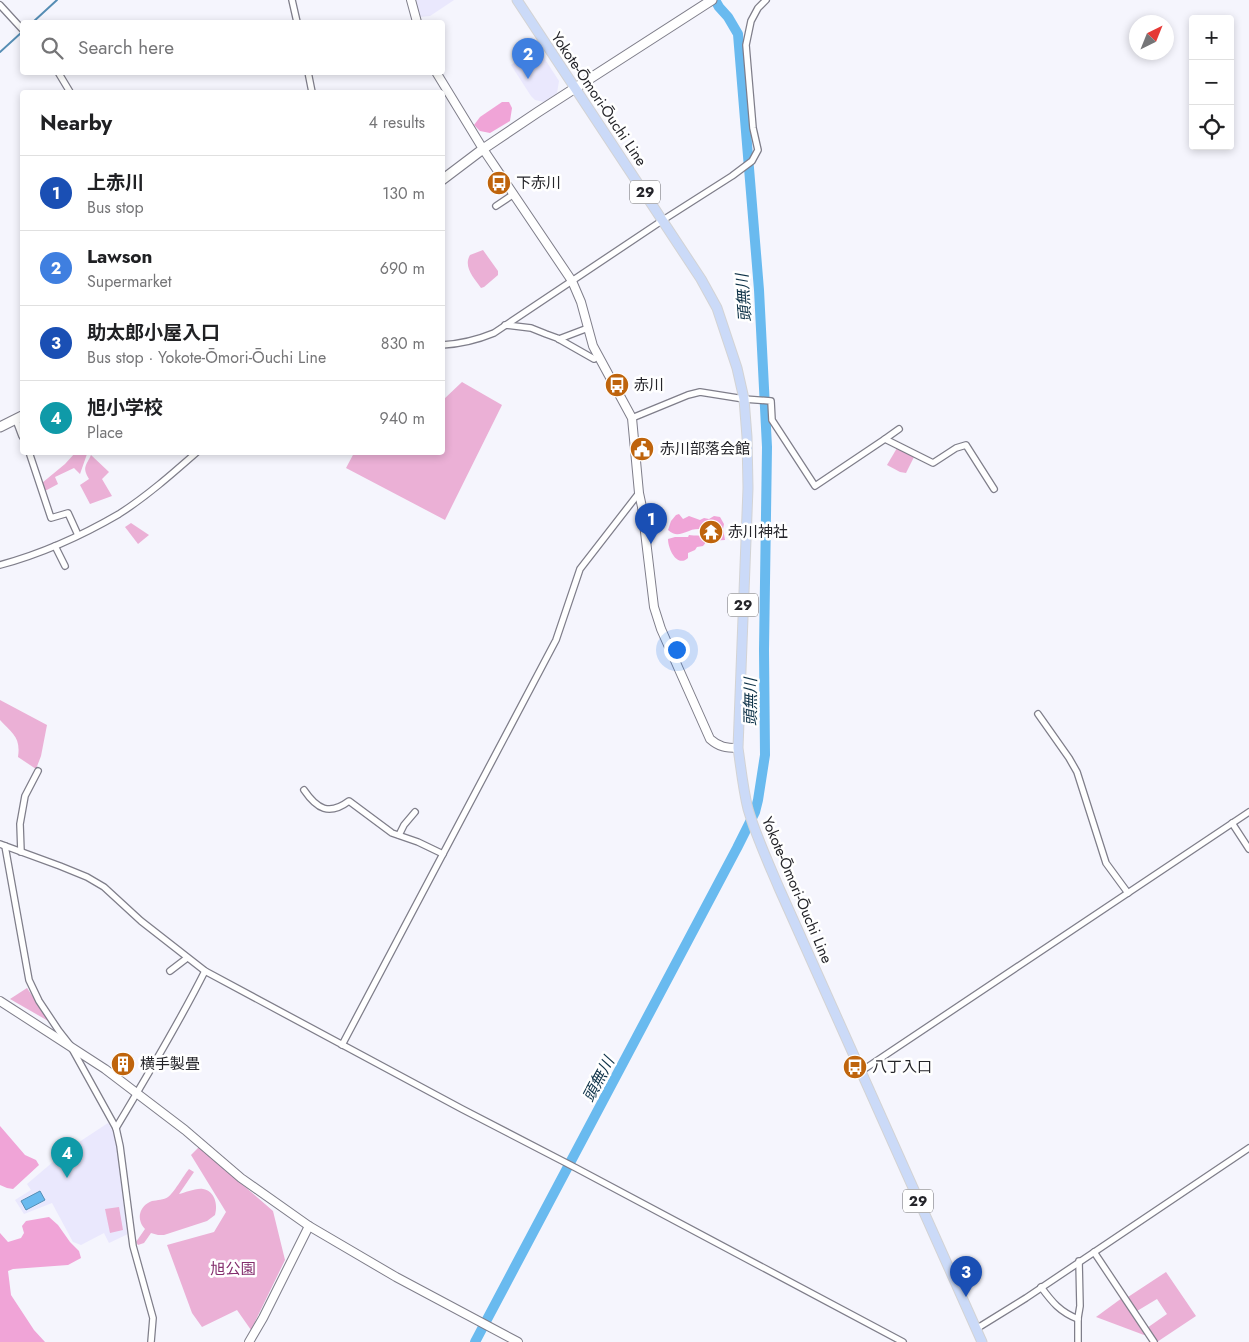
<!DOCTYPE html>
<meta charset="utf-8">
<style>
:root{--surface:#fff;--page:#f6f6f6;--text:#202124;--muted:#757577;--line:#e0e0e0;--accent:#2563eb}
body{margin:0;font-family:Jost,"Noto Sans JP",sans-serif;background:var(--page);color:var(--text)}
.controls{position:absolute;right:15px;top:15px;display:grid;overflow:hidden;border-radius:5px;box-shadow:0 2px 8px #0003}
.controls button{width:45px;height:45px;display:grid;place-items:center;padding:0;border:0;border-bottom:1px solid var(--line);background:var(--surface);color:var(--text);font:25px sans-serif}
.compass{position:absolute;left:1129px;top:15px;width:45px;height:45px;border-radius:50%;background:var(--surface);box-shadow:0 2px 8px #0003;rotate:43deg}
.you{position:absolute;left:676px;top:649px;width:18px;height:18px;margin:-12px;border:4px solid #fff;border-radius:50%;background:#1a73e8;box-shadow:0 0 0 8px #1a73e833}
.badge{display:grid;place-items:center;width:32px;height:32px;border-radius:50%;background:var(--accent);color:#fff;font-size:16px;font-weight:700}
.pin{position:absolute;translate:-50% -41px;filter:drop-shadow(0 1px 2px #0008)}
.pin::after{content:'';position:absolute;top:26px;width:18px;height:15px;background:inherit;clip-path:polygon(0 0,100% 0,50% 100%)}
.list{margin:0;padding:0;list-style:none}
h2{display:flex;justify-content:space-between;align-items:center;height:65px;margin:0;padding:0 20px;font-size:21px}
h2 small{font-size:16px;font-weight:400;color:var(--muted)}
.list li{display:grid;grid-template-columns:32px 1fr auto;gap:15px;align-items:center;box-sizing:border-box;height:75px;padding:0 20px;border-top:1px solid var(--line)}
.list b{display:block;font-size:19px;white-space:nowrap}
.list p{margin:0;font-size:16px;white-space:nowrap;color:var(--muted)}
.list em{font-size:16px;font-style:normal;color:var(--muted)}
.icon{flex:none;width:28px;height:28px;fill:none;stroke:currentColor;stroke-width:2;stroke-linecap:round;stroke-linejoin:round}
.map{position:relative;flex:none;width:1249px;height:1342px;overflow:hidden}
.search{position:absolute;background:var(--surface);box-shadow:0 2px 8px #0003;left:20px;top:20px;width:425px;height:55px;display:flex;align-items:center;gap:12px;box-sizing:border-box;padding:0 18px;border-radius:5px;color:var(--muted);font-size:19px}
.panel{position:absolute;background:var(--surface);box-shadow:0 2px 8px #0003;left:20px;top:90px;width:425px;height:365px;border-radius:5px}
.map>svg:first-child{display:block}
.built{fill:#eae8fd}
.green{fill:#ebb0d6}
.forest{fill:#f0a4d7}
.water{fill:#69baef;stroke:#558db4}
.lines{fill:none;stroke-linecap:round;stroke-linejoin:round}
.stream{stroke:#558db4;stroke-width:2}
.river{stroke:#69baef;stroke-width:10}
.minor-casing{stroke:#7f7e8a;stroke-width:8}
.tertiary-casing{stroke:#7f7e8a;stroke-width:10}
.secondary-casing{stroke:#7f7e8a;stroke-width:11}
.primary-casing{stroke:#d3d3d4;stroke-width:11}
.minor{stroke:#fff;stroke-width:5.5}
.tertiary{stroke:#fff;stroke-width:8}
.secondary{stroke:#fff;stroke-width:9}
.primary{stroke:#cbdaf8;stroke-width:9}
.labels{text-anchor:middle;stroke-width:5;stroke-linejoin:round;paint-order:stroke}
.shield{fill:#fff;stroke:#66666a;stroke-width:1}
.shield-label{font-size:14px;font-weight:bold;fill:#25252a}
.street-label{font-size:15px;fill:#25252a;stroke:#fff}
.poi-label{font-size:15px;fill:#25252a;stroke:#fff;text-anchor:start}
.park-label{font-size:15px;fill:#832c6c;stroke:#fff}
.water-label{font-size:16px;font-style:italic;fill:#0e3248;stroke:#fff}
</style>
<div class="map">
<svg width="1249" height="1342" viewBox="0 0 1249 1342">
<rect width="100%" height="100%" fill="#f5f5fd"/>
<g class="built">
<polygon points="416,0 454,0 430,16 419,17"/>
<polygon points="537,47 559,81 557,93 544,102 535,100 531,96 511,65"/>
<polygon points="108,1123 115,1135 128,1234 109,1243 104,1233 81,1245 73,1242 52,1203 24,1214 15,1200 31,1190 27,1184 67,1150"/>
</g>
<g class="green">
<path d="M483,250L498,271V275L484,287L481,288C474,278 463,267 470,255Z"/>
<polygon points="462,382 502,405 445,520 346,468 354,453 442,452 443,400"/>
<polygon points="897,448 914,457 906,473 900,472 887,465"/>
<polygon points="75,453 85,453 87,454 80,474 74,468 55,477 58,484 45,491 42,483 65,464"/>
<path d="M91,455L109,472L102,479L112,496L90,504L80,485L89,479C82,467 86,466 91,455Z"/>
<polygon points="131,523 149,535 138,544 125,527"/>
<path d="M0,700L47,725L41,756L36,769L18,757C21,737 12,733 0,720Z"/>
<polygon points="27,988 50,1022 10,999"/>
<polygon points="199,1147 273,1211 285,1260 251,1330 237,1310 202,1327 192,1313 167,1245 214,1232 226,1212 191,1155"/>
<path d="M189,1169L194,1172L179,1194C185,1193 195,1188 203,1189C215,1191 218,1205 215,1215L207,1221L164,1235H158L151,1233L144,1243L138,1245L136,1242L145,1229C136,1219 139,1206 152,1201C157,1200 164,1200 168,1197C173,1194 184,1175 189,1169Z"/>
<polygon points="119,1207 123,1230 110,1233 105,1209"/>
<polygon points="1166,1272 1196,1316 1157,1342 1147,1328 1167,1314 1157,1299 1137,1311 1128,1297"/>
<polygon points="1122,1298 1146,1334 1144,1335 1096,1317"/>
</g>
<g class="forest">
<polygon points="502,102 509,102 512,108 510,121 490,133 480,131 474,125 480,117"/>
<path d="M679,514L683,519L689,516L700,520L704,518L709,519L714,516L720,517L724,524L723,529L725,540L707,541L703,546L697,547L695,550L688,553V558C677,568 668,549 668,539L675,537H688L689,535C695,536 711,536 717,534L718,532L716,528L706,525L702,529C697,529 693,529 689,531C680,534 676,537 668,530L671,521L676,515Z"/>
<polygon points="0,1126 25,1155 36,1160 39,1165 13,1189 7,1188 0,1185"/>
<polygon points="49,1217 58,1225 70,1242 79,1251 81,1258 68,1265 13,1269 8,1271 11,1295 34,1330 45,1342 0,1342 0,1233 8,1242 21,1238 24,1233 22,1226 26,1221"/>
</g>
<polygon class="water" points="40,1191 45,1200 26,1210 21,1201"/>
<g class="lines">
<g class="stream">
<polyline points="33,22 57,0"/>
<polyline points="0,52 22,32"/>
</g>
<polyline class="river" points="475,1342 737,848 755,812 758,800 765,755 764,650 767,447 759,290 738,34 728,17 719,7 715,0"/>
<g class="minor-casing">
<g id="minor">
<polyline points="292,0 297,22"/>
<polyline points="0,5 22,29"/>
<polyline points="58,72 70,92"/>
<polyline points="308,72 312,92"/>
<polyline points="496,206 514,194"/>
<polyline points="505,325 531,328 546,334 557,338 594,359 598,356"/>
<polyline points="559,339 588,328"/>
<path d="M442,345C461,344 477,340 494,333L663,220L732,176L752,161L758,150L753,128L746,45L751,21L758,8L766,0"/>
<polyline points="632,418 688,395 700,392 744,399 771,401 772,420 815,486 885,439 933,463 956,448 966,445 994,489"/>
<polyline points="16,420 22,436"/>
<polyline points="885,439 899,429"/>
<polyline points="29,452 51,518 68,513 78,535"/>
<polyline points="55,546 65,566"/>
<path d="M0,565C41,554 83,535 119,514C147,496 172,474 197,452"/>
<polyline points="1038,714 1069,758 1077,772 1106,863 1128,893"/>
<path d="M304,790C317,809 329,816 349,801L392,833L418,842L443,854"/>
<polyline points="1232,823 1249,849"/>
<polyline points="399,835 404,825 415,812"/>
<polyline points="0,844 60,866 87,877 104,887 141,921 205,971 462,1109 576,1168 903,1342"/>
<polyline points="5,846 29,980 39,1001 59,1031 70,1045 116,1128 120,1146 133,1246 153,1318 151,1342"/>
<polyline points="21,852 20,824 25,796 38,771"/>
<polyline points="170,971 187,958"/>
<polyline points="342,1045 556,640 580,569 639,493"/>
<polyline points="860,1072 1249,812"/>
<path d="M116,1128C147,1076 178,1025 205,971"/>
<polyline points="1094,1252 1154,1342"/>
<path d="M1041,1287C1052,1302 1060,1312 1078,1319"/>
<polyline points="976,1329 1026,1298 1249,1148"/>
<polyline points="1078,1342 1078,1318 1080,1306 1079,1261"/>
</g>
</g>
<g class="tertiary-casing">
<g id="tertiary">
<polyline points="411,0 417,22"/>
<path d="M436,72L483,149L572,281L581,302L593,346L632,418L639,493L642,507L654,607L661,629L710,739C719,747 726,748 738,748"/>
<polyline points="0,1001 105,1069 185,1130 241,1178 309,1226 396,1277 518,1342"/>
<polyline points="249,1342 263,1318 309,1226"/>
</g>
</g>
<g class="secondary-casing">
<g id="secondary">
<polyline points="442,180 483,149 538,112 712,0"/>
<polyline points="0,427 22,416"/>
</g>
</g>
<g class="primary-casing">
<path id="primary" d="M517,0L701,279L717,308L737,368L744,399L747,437L748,488L738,748C741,768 743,789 748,809C756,836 768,862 779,888L982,1342"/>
</g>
<use href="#minor" class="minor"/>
<use href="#tertiary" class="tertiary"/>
<use href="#secondary" class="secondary"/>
<use href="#primary" class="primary"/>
</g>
<defs>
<g id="bus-disc" transform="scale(1.25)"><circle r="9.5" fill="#bf640c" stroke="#fff"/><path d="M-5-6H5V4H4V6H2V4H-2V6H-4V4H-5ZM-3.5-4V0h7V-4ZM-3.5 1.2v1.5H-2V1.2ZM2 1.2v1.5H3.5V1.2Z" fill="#fff"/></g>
<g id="civic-disc" transform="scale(1.25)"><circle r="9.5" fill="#bf640c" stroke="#fff"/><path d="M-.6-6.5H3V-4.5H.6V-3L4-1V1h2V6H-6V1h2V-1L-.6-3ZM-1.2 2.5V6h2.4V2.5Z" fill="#fff"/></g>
<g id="temple-disc" transform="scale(1.25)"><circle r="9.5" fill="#bf640c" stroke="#fff"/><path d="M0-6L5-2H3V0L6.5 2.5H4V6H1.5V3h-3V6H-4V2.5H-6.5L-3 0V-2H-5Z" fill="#fff"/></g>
<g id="building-disc" transform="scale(1.25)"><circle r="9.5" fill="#bf640c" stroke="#fff"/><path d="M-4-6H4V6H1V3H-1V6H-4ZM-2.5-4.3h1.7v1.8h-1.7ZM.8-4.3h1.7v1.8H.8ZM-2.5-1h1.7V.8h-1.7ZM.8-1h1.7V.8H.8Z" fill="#fff"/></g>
</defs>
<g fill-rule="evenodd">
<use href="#bus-disc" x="499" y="183"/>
<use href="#bus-disc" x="617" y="385"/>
<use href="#civic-disc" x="642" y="449"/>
<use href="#temple-disc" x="711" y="532"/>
<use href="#building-disc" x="123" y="1064"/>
<use href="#bus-disc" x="855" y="1067"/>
</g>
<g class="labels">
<g class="shield">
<rect x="630" y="180.5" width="30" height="23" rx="4"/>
<rect x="728" y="593.5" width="30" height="23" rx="4"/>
<rect x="903" y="1189.5" width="30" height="23" rx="4"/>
</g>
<g class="shield-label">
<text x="645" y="197">29</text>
<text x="743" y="610">29</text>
<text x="918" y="1206">29</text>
</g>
<g class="street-label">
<text transform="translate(599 99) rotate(56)" y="5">Yokote-Ōmori-Ōuchi Line</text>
<text transform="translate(797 890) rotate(67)" y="5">Yokote-Ōmori-Ōuchi Line</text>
</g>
<g class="poi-label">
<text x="516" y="188">下赤川</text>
<text x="634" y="390">赤川</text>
<text x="660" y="454">赤川部落会館</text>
<text x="728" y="537">赤川神社</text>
<text x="140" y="1069">横手製畳</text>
<text x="872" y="1072">八丁入口</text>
</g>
<g class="park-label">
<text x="233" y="1274">旭公園</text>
</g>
<g class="water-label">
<text transform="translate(743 298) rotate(-94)" y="6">頭無川</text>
<text transform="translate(750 702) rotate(-90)" y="6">頭無川</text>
<text transform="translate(598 1079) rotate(-62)" y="6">頭無川</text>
</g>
</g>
</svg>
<div class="controls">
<button>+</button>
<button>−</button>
<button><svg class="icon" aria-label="locate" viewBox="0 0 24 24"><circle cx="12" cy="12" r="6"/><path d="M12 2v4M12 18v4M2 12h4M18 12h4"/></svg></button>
</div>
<svg class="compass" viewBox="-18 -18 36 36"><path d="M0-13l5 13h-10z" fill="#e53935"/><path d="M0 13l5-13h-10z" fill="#757577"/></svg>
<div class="you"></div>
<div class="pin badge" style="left:651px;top:544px;background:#1a4fb4">1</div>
<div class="pin badge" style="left:528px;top:79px;background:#3f7fe0">2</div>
<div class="pin badge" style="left:966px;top:1297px;background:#1a4fb4">3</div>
<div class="pin badge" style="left:67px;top:1178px;background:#0f9aa8">4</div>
<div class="search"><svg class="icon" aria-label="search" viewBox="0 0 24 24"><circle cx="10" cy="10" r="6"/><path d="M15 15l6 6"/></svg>Search here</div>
<section class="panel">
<h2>Nearby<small>4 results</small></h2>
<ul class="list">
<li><span class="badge" style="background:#1a4fb4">1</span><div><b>上赤川</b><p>Bus stop</p></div><em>130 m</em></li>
<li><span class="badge" style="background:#3f7fe0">2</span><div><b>Lawson</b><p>Supermarket</p></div><em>690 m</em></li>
<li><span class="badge" style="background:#1a4fb4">3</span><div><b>助太郎小屋入口</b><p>Bus stop · Yokote-Ōmori-Ōuchi Line</p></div><em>830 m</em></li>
<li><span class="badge" style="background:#0f9aa8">4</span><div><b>旭小学校</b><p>Place</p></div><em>940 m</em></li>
</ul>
</section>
</div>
